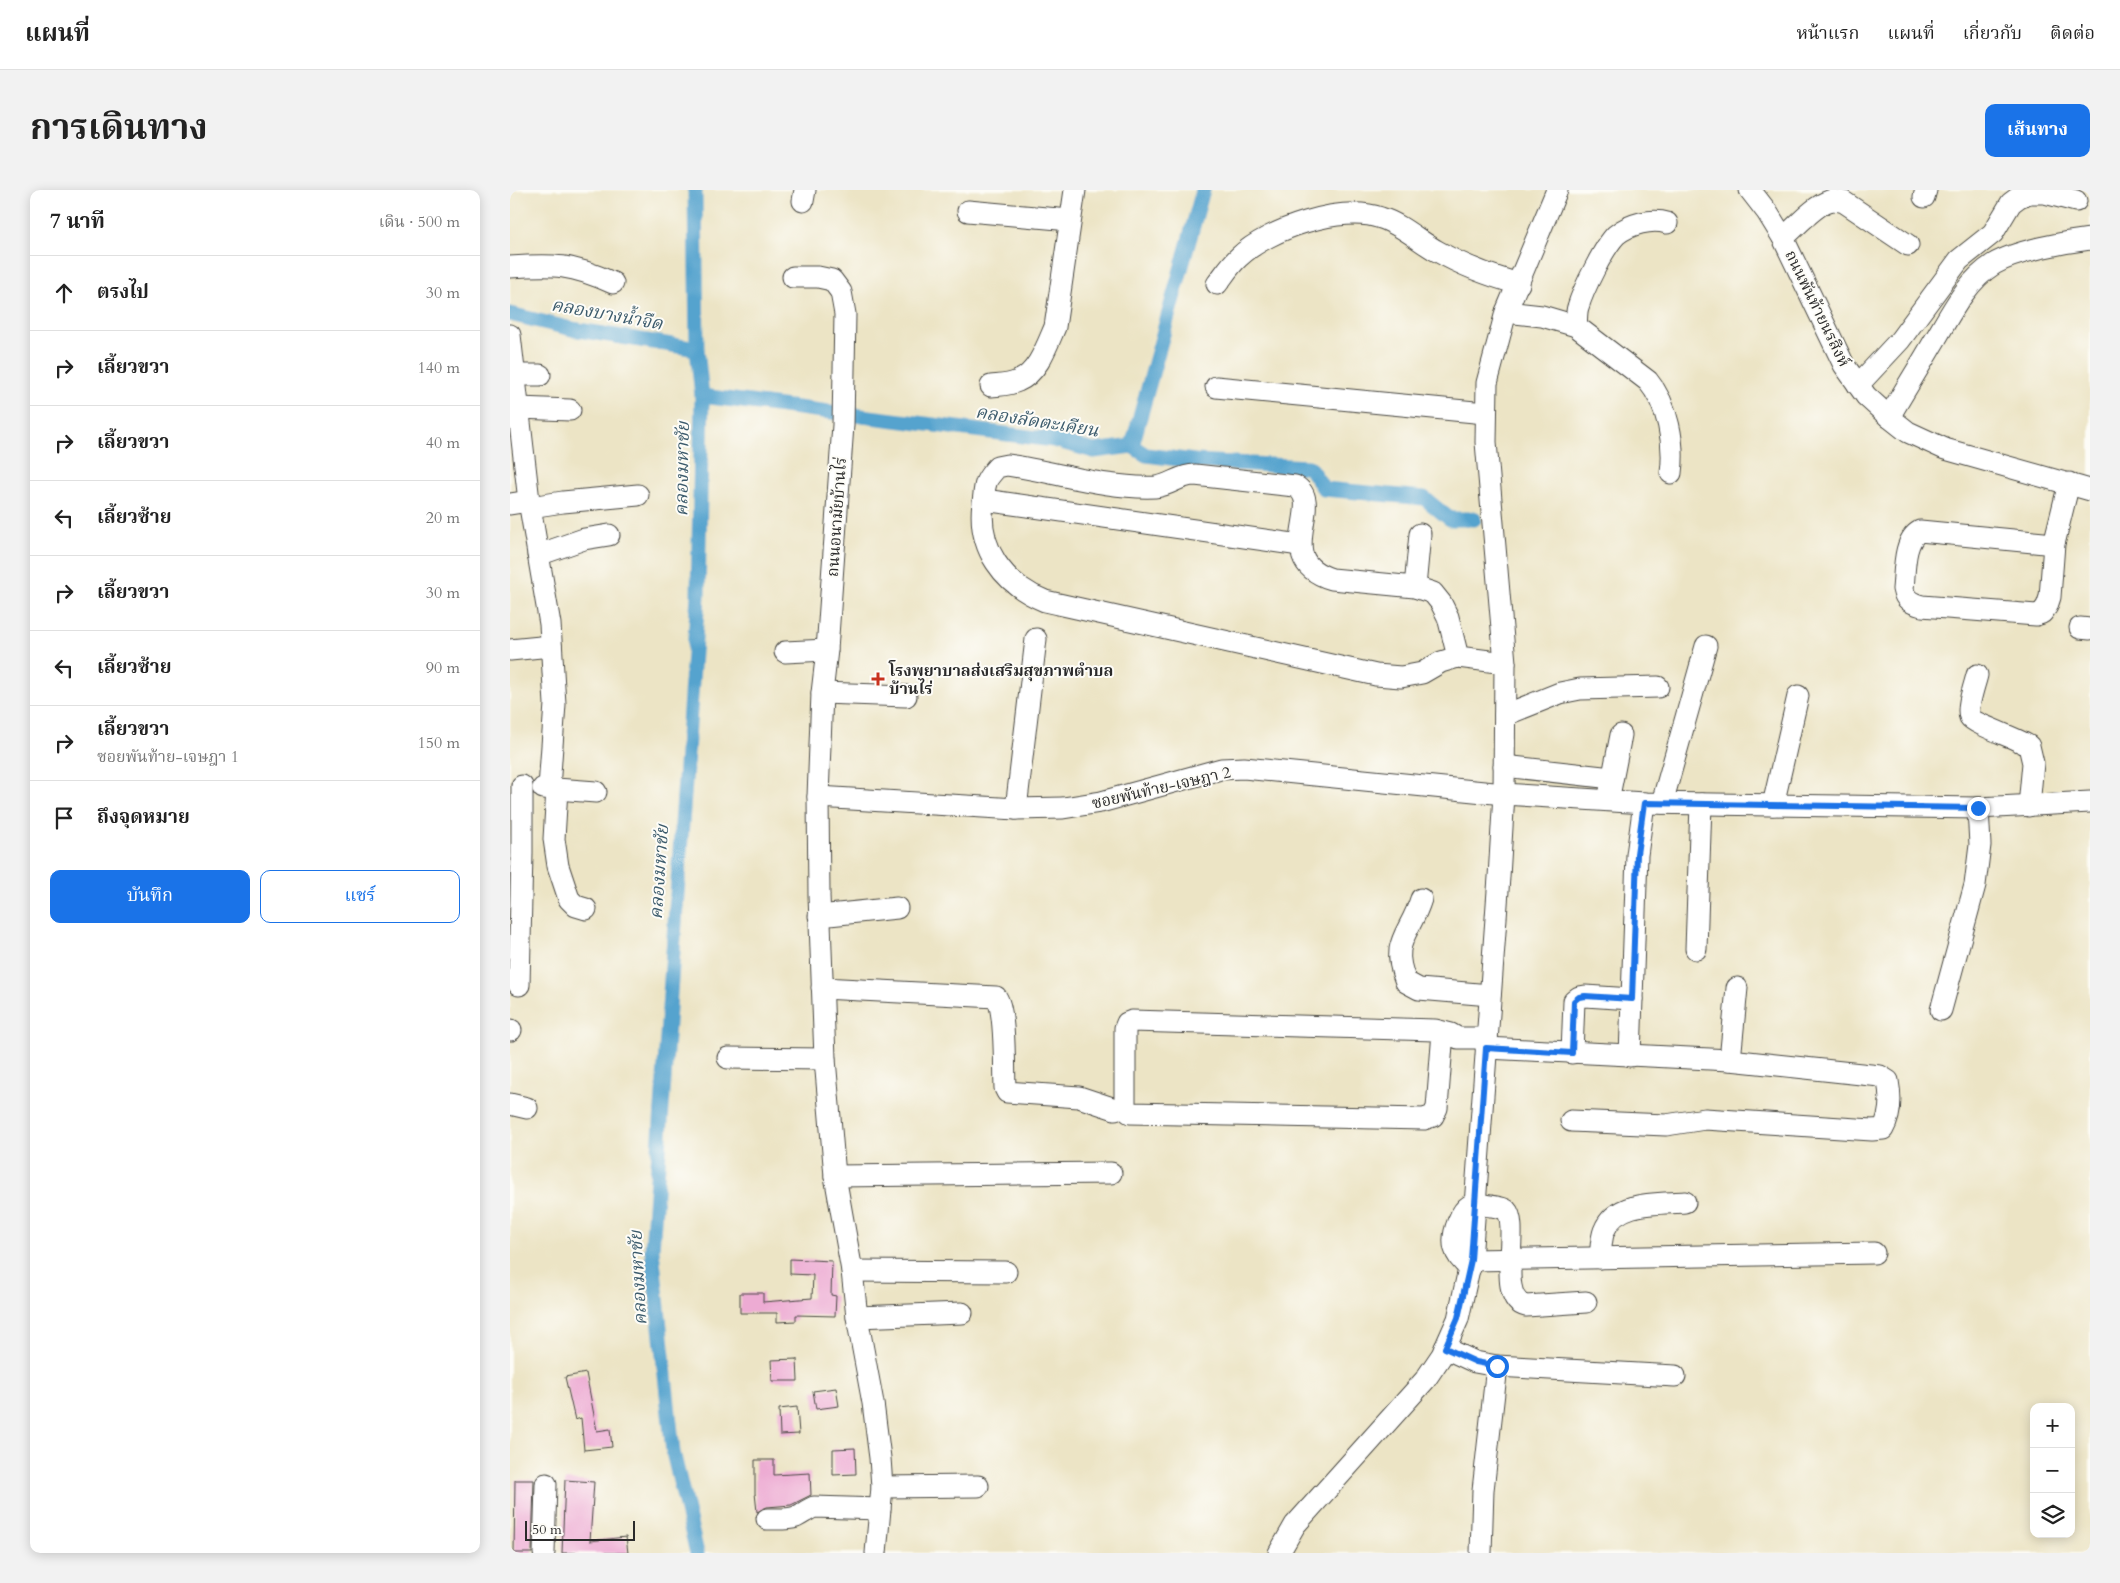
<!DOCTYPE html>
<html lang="th">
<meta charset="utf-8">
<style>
:root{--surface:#fff;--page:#f2f2f2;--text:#222;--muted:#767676;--line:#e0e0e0;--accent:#1a73e8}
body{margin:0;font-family:Cardo,"Noto Serif Thai",serif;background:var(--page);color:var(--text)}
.controls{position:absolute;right:15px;bottom:15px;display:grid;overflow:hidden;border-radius:10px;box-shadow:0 2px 12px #0003}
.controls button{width:45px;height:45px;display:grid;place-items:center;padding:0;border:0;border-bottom:1px solid var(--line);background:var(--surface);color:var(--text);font:25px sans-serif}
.scale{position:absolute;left:15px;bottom:12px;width:110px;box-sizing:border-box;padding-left:5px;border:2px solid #2b2b2b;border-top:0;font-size:14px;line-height:18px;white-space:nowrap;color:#2b2b2b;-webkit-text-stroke:4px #fdfcf7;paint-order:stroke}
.stop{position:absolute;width:15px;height:15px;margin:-11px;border:4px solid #1a73e8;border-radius:50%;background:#fff}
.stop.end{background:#1a73e8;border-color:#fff;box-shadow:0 1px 5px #0008}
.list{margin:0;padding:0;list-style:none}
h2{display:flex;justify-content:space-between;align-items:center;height:65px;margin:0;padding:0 20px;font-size:21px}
h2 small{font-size:16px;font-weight:400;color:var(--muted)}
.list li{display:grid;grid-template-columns:32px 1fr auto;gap:15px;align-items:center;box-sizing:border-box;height:75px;padding:0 20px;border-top:1px solid var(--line)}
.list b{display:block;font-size:19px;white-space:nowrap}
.list p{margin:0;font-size:16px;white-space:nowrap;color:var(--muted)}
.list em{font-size:16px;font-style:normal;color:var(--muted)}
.actions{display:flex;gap:10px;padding:15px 20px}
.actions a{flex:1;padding:11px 0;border:1px solid var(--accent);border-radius:10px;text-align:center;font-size:18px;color:var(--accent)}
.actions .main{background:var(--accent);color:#fff}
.icon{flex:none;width:28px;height:28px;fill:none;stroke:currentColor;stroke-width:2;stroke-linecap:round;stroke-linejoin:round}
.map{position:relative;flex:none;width:1580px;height:1363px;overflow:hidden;border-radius:10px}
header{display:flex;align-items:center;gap:30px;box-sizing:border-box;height:70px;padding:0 25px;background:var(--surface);border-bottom:1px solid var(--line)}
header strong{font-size:24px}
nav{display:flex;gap:28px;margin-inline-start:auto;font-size:18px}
.intro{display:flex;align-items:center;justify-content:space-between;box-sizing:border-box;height:120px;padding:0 30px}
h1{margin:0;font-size:35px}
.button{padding:12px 22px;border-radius:10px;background:var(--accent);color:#fff;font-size:18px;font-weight:700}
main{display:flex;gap:30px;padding:0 30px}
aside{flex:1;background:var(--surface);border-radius:10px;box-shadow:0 2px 12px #0003}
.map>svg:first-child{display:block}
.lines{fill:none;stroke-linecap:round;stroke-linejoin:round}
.canal{stroke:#55a3ce;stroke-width:15}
.building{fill:#edabd3}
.minor-casing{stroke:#484742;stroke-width:23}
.minor{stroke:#fff;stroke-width:21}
.route{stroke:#1a73e8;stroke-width:6}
.poi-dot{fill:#c8321e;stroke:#fdfcf7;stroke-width:2}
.labels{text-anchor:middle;stroke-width:4;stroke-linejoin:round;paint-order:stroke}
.street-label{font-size:16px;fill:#2b2b2b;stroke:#fdfcf7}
.poi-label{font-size:16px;font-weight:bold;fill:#2b2b2b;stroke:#fdfcf7;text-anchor:start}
.water-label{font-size:18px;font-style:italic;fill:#3c5b6c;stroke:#fdfcf7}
</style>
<header>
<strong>แผนที่</strong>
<nav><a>หน้าแรก</a><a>แผนที่</a><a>เกี่ยวกับ</a><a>ติดต่อ</a></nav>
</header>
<div class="intro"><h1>การเดินทาง</h1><a class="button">เส้นทาง</a></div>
<main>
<aside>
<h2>7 นาที<small>เดิน · 500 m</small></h2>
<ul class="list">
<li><svg class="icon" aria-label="ahead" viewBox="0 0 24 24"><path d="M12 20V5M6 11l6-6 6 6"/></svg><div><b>ตรงไป</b></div><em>30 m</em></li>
<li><svg class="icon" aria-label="right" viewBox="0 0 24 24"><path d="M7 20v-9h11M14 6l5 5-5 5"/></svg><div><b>เลี้ยวขวา</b></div><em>140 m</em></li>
<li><svg class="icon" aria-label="right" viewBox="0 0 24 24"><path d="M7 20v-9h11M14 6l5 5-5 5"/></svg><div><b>เลี้ยวขวา</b></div><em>40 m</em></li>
<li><svg class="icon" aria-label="left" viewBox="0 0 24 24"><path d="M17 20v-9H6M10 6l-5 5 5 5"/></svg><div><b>เลี้ยวซ้าย</b></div><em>20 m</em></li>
<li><svg class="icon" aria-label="right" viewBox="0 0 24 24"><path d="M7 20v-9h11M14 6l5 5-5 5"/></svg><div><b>เลี้ยวขวา</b></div><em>30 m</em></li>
<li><svg class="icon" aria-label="left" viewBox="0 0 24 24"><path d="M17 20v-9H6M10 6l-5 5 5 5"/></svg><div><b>เลี้ยวซ้าย</b></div><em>90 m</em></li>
<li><svg class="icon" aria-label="right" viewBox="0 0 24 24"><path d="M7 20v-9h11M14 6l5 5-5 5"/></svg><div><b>เลี้ยวขวา</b><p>ซอยพันท้าย-เจษฎา 1</p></div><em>150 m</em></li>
<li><svg class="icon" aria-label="arrive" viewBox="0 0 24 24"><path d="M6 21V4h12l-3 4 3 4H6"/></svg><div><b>ถึงจุดหมาย</b></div></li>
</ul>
<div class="actions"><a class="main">บันทึก</a><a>แชร์</a></div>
</aside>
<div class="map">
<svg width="1580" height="1363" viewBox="0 0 1580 1363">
<rect width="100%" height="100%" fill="#fdfcf7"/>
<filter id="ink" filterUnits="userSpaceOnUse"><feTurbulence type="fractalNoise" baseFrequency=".02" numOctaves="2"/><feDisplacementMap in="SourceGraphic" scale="10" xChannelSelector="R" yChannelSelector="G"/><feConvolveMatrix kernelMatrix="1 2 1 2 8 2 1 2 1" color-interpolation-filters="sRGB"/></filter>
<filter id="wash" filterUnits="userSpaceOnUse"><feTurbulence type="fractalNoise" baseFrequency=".0096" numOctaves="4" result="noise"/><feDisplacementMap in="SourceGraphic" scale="20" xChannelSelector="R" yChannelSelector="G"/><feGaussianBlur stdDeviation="1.12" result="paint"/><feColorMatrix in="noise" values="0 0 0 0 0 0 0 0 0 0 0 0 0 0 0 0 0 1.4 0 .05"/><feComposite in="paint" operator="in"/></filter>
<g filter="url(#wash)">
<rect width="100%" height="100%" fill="#ece4c5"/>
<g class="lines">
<g class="canal">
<polyline points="185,0 187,159 192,206 188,406 142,1060 163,1262 187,1363"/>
<polyline points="0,124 62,139 187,159"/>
<polyline points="192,206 544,250 584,261 622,256 693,0"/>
<polyline points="622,256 636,265 685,271 799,277 814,299 914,308 940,329 964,329"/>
</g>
</g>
<g id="blocks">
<g class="building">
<polygon points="280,1069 322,1071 321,1105 326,1106 325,1126 286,1125 286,1131 267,1132 267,1123 230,1123 230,1103 253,1103 253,1112 302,1108 303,1085 280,1084"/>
<polygon points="287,1169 288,1191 262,1191 261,1170"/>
<polygon points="76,1183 87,1241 100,1239 102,1257 74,1260 71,1228 65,1230 55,1187"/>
<polygon points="326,1198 329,1216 306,1219 303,1201"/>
<polygon points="287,1217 289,1244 270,1245 269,1219"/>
<polygon points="345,1258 346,1284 323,1285 323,1259"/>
<polygon points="245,1270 264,1270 264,1285 300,1283 301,1305 281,1315 257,1317 247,1322 245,1303"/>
<polygon points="5,1290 24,1290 22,1363 4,1363"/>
<polygon points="55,1290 84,1292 80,1351 116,1347 118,1363 52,1363"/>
</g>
</g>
</g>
<g filter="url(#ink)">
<use href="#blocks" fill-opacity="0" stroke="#484742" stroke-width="1"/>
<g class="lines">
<g class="minor-casing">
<g id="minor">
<polyline points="1240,0 1257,22 1273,48 1334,175 1356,206 1379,227 1398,242 1435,259 1580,300"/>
<polyline points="1414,7 1416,0"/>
<polyline points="293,11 295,0"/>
<polyline points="458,21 560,30"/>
<path d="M1273,48C1285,38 1305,15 1319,11C1324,9 1330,11 1334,12L1398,55"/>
<path d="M0,77C44,74 62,74 103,93"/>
<polyline points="283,87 308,87 322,90 331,102 335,124 333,235 317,460 312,503 308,607 309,705 315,869 325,986 342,1081 347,1127 363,1213 370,1268 372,1297 366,1363"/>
<path d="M707,94C714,85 720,75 729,67C758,39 832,14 871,28C891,34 909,51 927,61C953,76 980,86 1009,94"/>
<path d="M996,122L1032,126L1066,136L1138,191C1158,215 1165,253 1161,283"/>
<path d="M1066,136C1067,130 1066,123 1068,117C1073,100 1094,57 1106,45C1119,34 1142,28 1157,33"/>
<polyline points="0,145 19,311 40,434 45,514 39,598"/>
<polyline points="5,185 30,185"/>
<polyline points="1348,195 1390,150 1449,70 1483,43 1501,13 1509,7 1519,3 1535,3 1566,11"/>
<path d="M481,196C490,195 500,195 508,191C528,183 537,155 545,137L565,0"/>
<polyline points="706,197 975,223"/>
<polyline points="9,218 60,220"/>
<path d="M1379,227C1393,203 1408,179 1422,155C1439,127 1455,92 1484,74C1506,61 1554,52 1580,49"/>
<polyline points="474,310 790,355"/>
<polyline points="0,314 19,311"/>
<polyline points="20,317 53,312 128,305"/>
<path d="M1544,354L1410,341C1393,350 1395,381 1393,399C1395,410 1401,413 1412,416L1526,425L1532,423L1537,416L1540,407L1544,354L1559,293"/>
<polyline points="28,365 74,349 99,345"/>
<polyline points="905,397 910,344"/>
<polyline points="1570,438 1580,439"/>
<polyline points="0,460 41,456"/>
<polyline points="275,462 317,460"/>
<path d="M948,467L938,427L931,413L923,403L905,397L822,389C759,370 817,314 785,296L685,285C669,285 660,296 645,297C595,299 547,282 497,275L487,277C483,282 477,288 476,293C474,299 474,306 473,312C467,358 493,394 535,411L866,485L891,487L912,483L931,472L948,467L995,473"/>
<path d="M1467,485C1465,494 1456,518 1460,527C1464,534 1509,549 1519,556L1523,573L1519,616"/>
<polyline points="312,503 396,506"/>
<polyline points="995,525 1050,503 1070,499 1148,497"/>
<polyline points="994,576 1102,588"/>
<polyline points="33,598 86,602"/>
<polyline points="47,599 44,649 48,676 59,709 66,716 76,719"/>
<polyline points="1100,601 1111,545"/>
<polyline points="308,607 506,619 553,618 591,612 711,579 734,578 994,604 1134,613 1468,618 1580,612"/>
<polyline points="1152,613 1196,456"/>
<polyline points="1263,615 1288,506"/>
<polyline points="506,619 526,449"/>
<path d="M911,709C900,745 879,751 896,792L909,799L980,805"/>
<polyline points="309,726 387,718"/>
<polyline points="1186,759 1191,614"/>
<polyline points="9,795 12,663 12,596"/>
<path d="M312,798L486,807C496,820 494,878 495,898L497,902L569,907L605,919"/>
<polyline points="1431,820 1465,695 1470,655 1468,618"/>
<polyline points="0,840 1,840"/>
<polyline points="933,842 927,918 923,926 914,929 620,923 615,919 615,838 617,833 622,831 925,840 941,844 948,848 977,848"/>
<path d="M976,858L1220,870L1370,886L1378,891C1381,907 1381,925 1373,939L1362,940L1195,929L1156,935L1061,931"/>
<polyline points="1062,863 1064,811 1069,807 1075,806 1122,809"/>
<polyline points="1120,866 1127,665 1134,613"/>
<polyline points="218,868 315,869"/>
<polyline points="1220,870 1227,798"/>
<polyline points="0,914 17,918"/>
<polyline points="325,986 601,983"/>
<path d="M1090,1068C1091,1059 1091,1049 1094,1041C1106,1010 1148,1014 1175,1012"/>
<polyline points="961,1070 1364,1063"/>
<path d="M960,1078C943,1065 940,1052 948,1032C950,1027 954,1019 959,1016C966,1013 974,1015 981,1016C987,1017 992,1017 996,1020C1011,1035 985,1109 1016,1116L1076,1112"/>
<polyline points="342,1081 496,1082"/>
<polyline points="347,1127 452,1123"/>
<polyline points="935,1158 965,1172 987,1176 1165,1186"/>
<polyline points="372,1297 468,1296"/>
<path d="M257,1329C267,1329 277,1330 286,1327C292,1324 297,1320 304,1317L370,1319"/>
<polyline points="34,1363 36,1294"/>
<polyline points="769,1363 785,1335 915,1190 932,1165 948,1129 961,1070 989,687 994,604 995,473 976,252 977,193 996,122 1047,0"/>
<polyline points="971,1363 973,1300 987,1176"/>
</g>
</g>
<use href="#minor" class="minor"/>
</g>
</g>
<g class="lines" filter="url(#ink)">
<polyline class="route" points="987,1176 966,1172 935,1158 948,1128 961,1070 976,858 1062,863 1064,811 1069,807 1075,806 1122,809 1127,664 1134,613 1468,618"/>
</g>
<path class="poi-dot" d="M365.5 481.5h5v5h5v5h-5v5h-5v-5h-5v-5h5z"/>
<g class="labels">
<g class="street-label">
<text transform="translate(1308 118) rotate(64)" y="6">ถนนพันท้ายนรสิงห์</text>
<text transform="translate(326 327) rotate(-86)" y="6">ถนนอนามัยบ้านไร่</text>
<text transform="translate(651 597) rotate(-13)" y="6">ซอยพันท้าย-เจษฎา 2</text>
</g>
<g class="poi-label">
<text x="379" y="486">โรงพยาบาลส่งเสริมสุขภาพตำบล<tspan x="379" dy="18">บ้านไร่</tspan></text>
</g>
<g class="water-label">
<text transform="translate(97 124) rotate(10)" y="6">คลองบางน้ำจืด</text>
<text transform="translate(527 231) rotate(9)" y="6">คลองลัดตะเคียน</text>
<text transform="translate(172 279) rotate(-89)" y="6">คลองมหาชัย</text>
<text transform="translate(149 682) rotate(-86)" y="6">คลองมหาชัย</text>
<text transform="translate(128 1088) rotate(-93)" y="6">คลองมหาชัย</text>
</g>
</g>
</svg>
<div class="controls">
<button>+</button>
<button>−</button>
<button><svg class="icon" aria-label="layers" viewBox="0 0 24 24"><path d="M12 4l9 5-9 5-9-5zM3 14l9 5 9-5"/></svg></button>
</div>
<div class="scale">50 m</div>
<div class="stop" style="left:987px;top:1176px"></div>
<div class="stop end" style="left:1468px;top:618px"></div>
</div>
</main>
